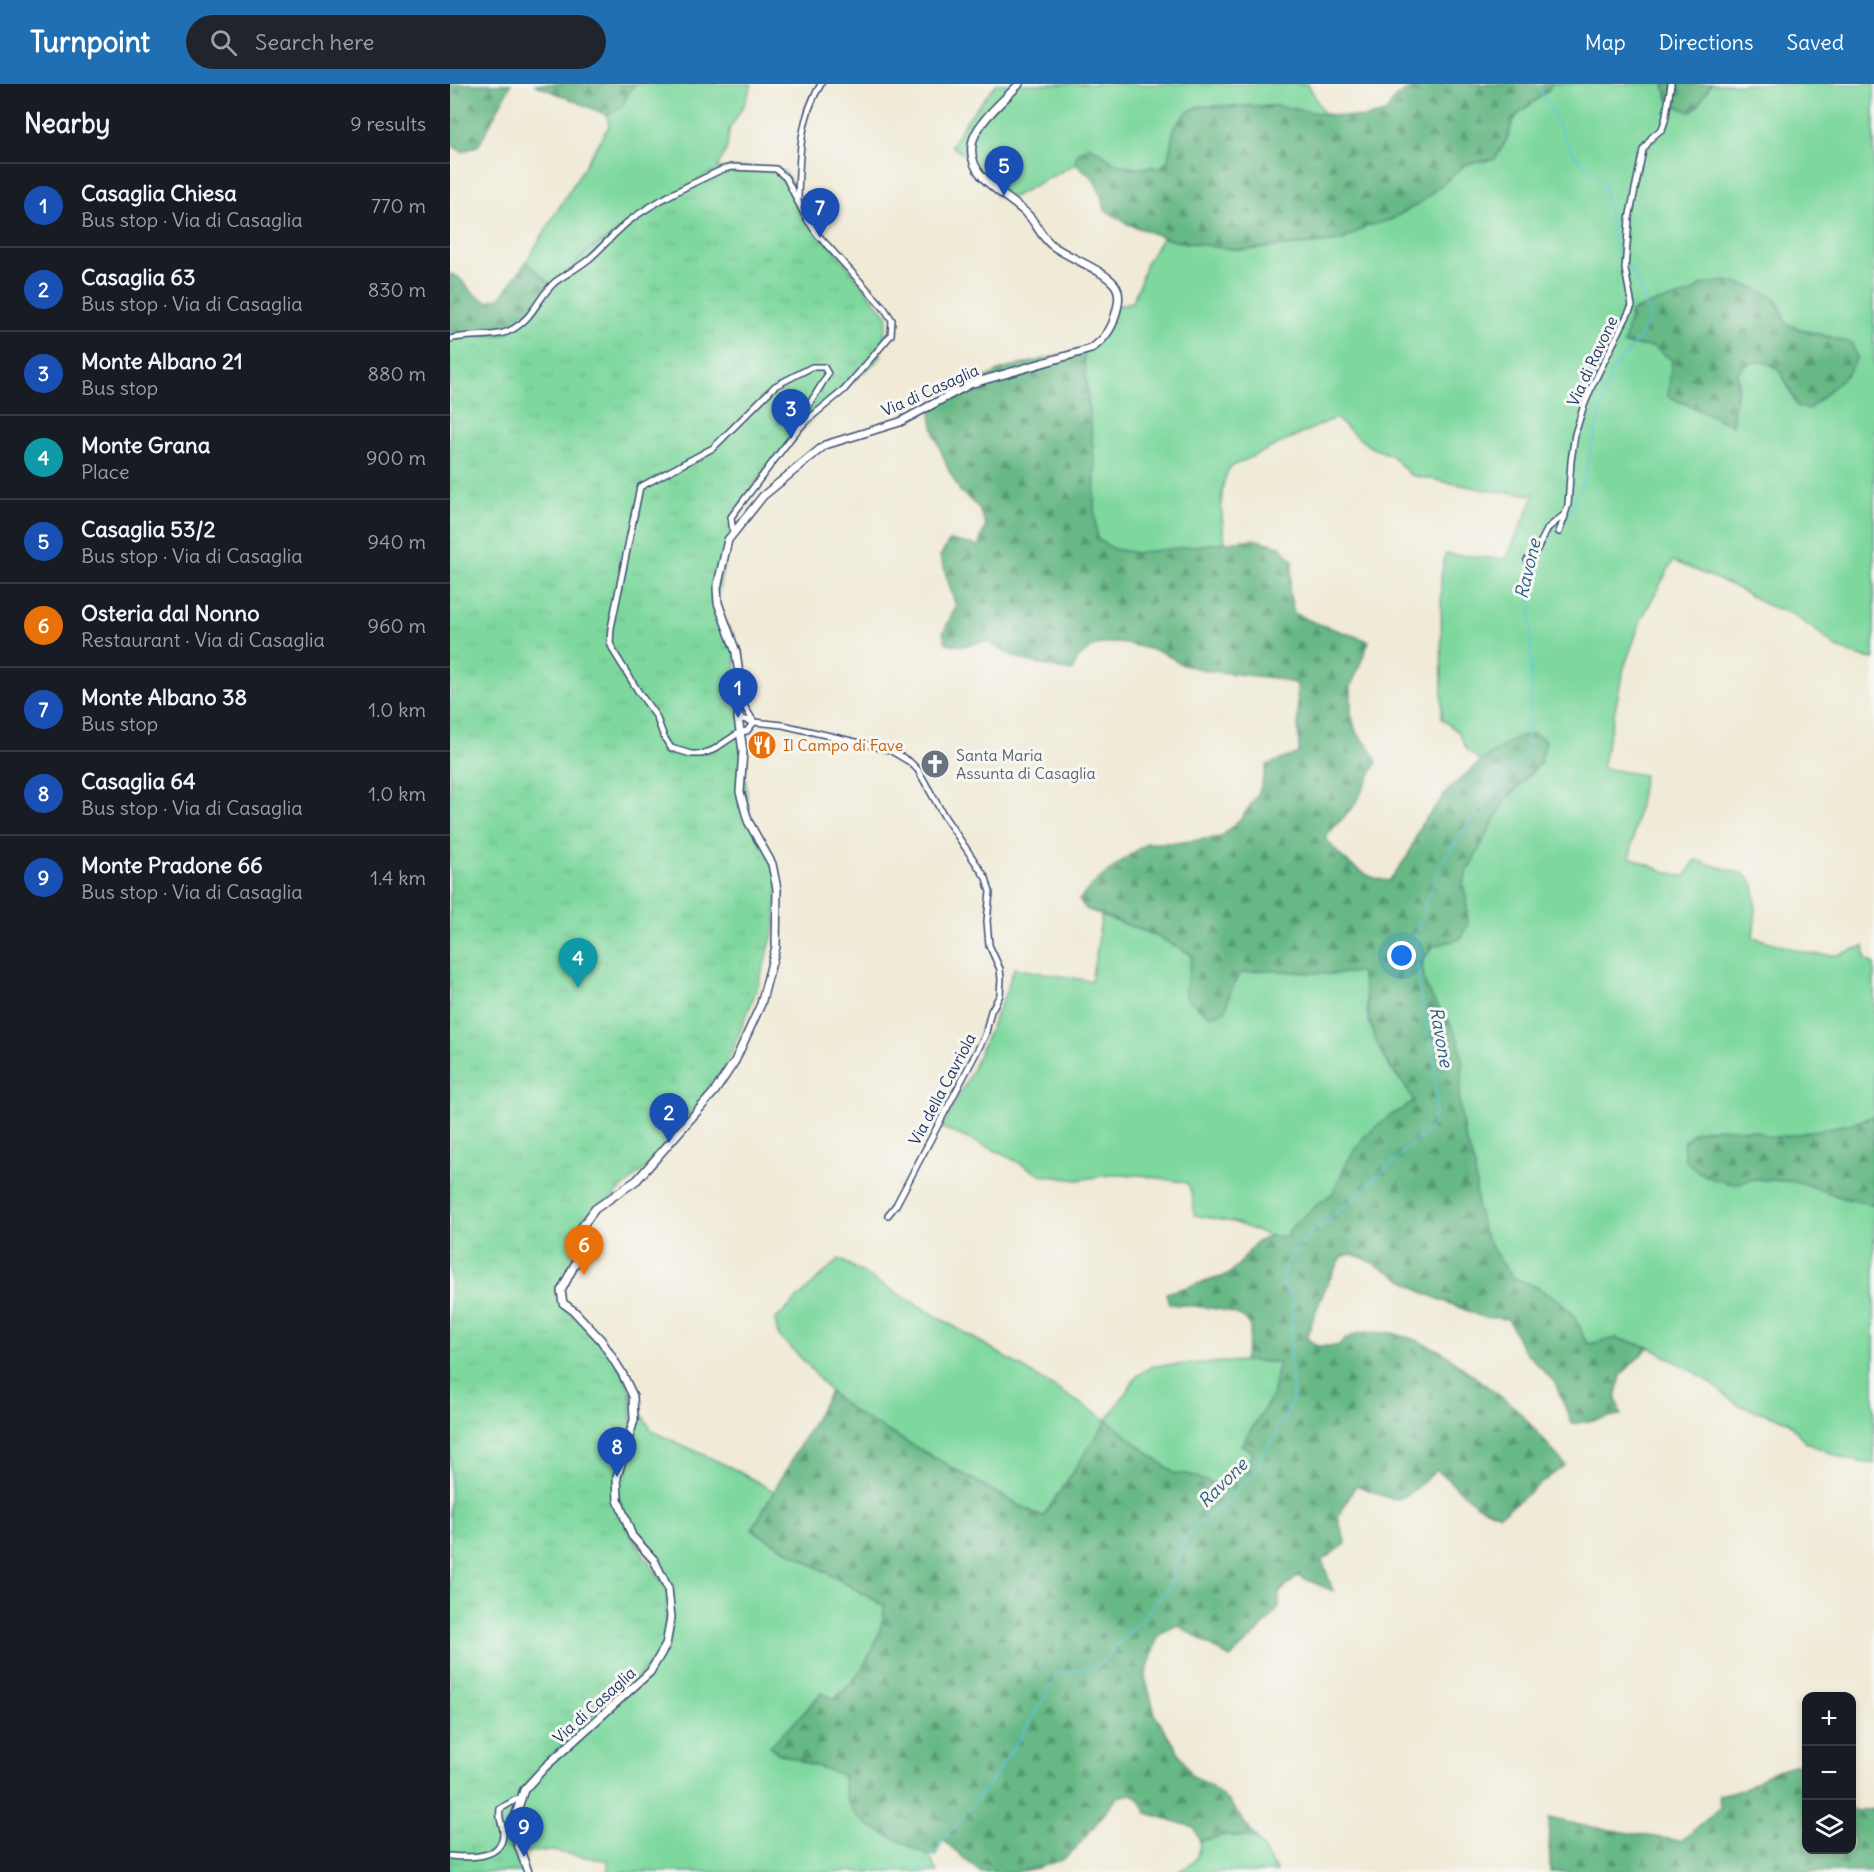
<!DOCTYPE html>
<meta charset="utf-8">
<style>
:root{--surface:#171b24;--page:#20242c;--text:#f1f3f6;--muted:#9ea1a6;--line:#363941;--accent:#1f6fb2}
body{margin:0;font-family:Delius,sans-serif;background:var(--page);color:var(--text)}
.controls{position:absolute;right:18px;bottom:18px;display:grid;overflow:hidden;border-radius:12px;box-shadow:0 3px 9px #0003}
.controls button{width:54px;height:54px;display:grid;place-items:center;padding:0;border:0;border-bottom:2px solid var(--line);background:var(--surface);color:var(--text);font:30px sans-serif}
.you{position:absolute;left:952px;top:872px;width:21px;height:21px;margin:-15px;border:4px solid #fff;border-radius:50%;background:#1a73e8;box-shadow:0 0 0 9px #1a73e833}
.badge{display:grid;place-items:center;width:39px;height:39px;border-radius:50%;background:var(--accent);color:#fff;font-size:20px;font-weight:700}
.pin{position:absolute;translate:-50% -50px;filter:drop-shadow(0 2px 3px #0008)}
.pin::after{content:'';position:absolute;top:32px;width:21px;height:18px;background:inherit;clip-path:polygon(0 0,100% 0,50% 100%)}
.list{margin:0;padding:0;list-style:none}
h2{display:flex;justify-content:space-between;align-items:center;height:78px;margin:0;padding:0 24px;font-size:26px}
h2 small{font-size:20px;font-weight:400;color:var(--muted)}
.list li{display:grid;grid-template-columns:39px 1fr auto;gap:18px;align-items:center;box-sizing:border-box;height:84px;padding:0 24px;border-top:2px solid var(--line)}
.list b{display:block;font-size:22px;white-space:nowrap}
.list p{margin:0;font-size:20px;white-space:nowrap;color:var(--muted)}
.list em{font-size:20px;font-style:normal;color:var(--muted)}
.icon{flex:none;width:33px;height:33px;fill:none;stroke:currentColor;stroke-width:2;stroke-linecap:round;stroke-linejoin:round}
.map{position:relative;flex:none;width:1424px;height:1788px;overflow:hidden}
header{display:flex;align-items:center;gap:36px;box-sizing:border-box;height:84px;padding:0 30px;background:var(--accent);color:#fff}
header strong{font-size:28px}
nav{display:flex;gap:33px;margin-inline-start:auto;font-size:21px}
.search{width:420px;height:54px;background:var(--page);display:flex;align-items:center;gap:15px;box-sizing:border-box;padding:0 21px;border-radius:33px;color:var(--muted);font-size:22px}
main{display:flex}
aside{flex:1;background:var(--surface)}
.map>svg:first-child{display:block}
.grass{fill:#7ed89e;stroke:#4c847e;stroke-width:1.5;fill-rule:evenodd}
.forest{fill:url(#forest-firs);stroke:#407472;stroke-width:1.5}
.park{fill:url(#park-tufts);stroke:#4c847e;stroke-width:1.5}
.lines{fill:none;stroke-linecap:round;stroke-linejoin:round}
.stream{stroke:#5dc6da;stroke-width:1.5}
.minor-casing{stroke:#3b4b70;stroke-width:8}
.tertiary-casing{stroke:#3b4b70;stroke-width:10}
.minor{stroke:#fff;stroke-width:5}
.tertiary{stroke:#fff;stroke-width:7}
.labels{text-anchor:middle;stroke-width:6;stroke-linejoin:round;paint-order:stroke}
.street-label{font-size:16px;fill:#1b2f5e;stroke:#f6f6f2}
.food-label{font-size:16px;fill:#c56008;stroke:#f6f6f2;text-anchor:start}
.worship-label{font-size:16px;fill:#5b616d;stroke:#f6f6f2;text-anchor:start}
.water-label{font-size:18px;font-style:italic;fill:#2f5c83;stroke:#f6f6f2}
</style>
<header>
<strong>Turnpoint</strong>
<div class="search"><svg class="icon" aria-label="search" viewBox="0 0 24 24"><circle cx="10" cy="10" r="6"/><path d="M15 15l6 6"/></svg>Search here</div>
<nav><a>Map</a><a>Directions</a><a>Saved</a></nav>
</header>
<main>
<aside>
<h2>Nearby<small>9 results</small></h2>
<ul class="list">
<li><span class="badge" style="background:#1a4fb4">1</span><div><b>Casaglia Chiesa</b><p>Bus stop · Via di Casaglia</p></div><em>770 m</em></li>
<li><span class="badge" style="background:#1a4fb4">2</span><div><b>Casaglia 63</b><p>Bus stop · Via di Casaglia</p></div><em>830 m</em></li>
<li><span class="badge" style="background:#1a4fb4">3</span><div><b>Monte Albano 21</b><p>Bus stop</p></div><em>880 m</em></li>
<li><span class="badge" style="background:#0f9aa8">4</span><div><b>Monte Grana</b><p>Place</p></div><em>900 m</em></li>
<li><span class="badge" style="background:#1a4fb4">5</span><div><b>Casaglia 53/2</b><p>Bus stop · Via di Casaglia</p></div><em>940 m</em></li>
<li><span class="badge" style="background:#e8710a">6</span><div><b>Osteria dal Nonno</b><p>Restaurant · Via di Casaglia</p></div><em>960 m</em></li>
<li><span class="badge" style="background:#1a4fb4">7</span><div><b>Monte Albano 38</b><p>Bus stop</p></div><em>1.0 km</em></li>
<li><span class="badge" style="background:#1a4fb4">8</span><div><b>Casaglia 64</b><p>Bus stop · Via di Casaglia</p></div><em>1.0 km</em></li>
<li><span class="badge" style="background:#1a4fb4">9</span><div><b>Monte Pradone 66</b><p>Bus stop · Via di Casaglia</p></div><em>1.4 km</em></li>
</ul>
</aside>
<div class="map">
<svg width="1424" height="1788" viewBox="0 0 1424 1788">
<defs>
<pattern id="forest-firs" width="22" height="20" patternUnits="userSpaceOnUse" patternTransform="scale(1.5)"><rect width="22" height="20" fill="#66b885"/><path d="M5 1l3.5 6h-7zM16 11l3.5 6h-7z" fill="#539670"/></pattern>
<pattern id="park-tufts" width="24" height="20" patternUnits="userSpaceOnUse" patternTransform="scale(1.5)"><rect width="24" height="20" fill="#7ed89e"/><path d="M3 7l-1-3M5 7V3M7 7l1-3M15 17l-1-3M17 17v-4M19 17l1-3" fill="none" stroke="#6cba8a"/></pattern>
</defs>
<rect width="100%" height="100%" fill="#f6f6f2"/>
<filter id="ink" filterUnits="userSpaceOnUse"><feTurbulence type="fractalNoise" baseFrequency=".0167" numOctaves="2"/><feDisplacementMap in="SourceGraphic" scale="12" xChannelSelector="R" yChannelSelector="G"/><feConvolveMatrix kernelMatrix="1 2 1 2 8 2 1 2 1" color-interpolation-filters="sRGB"/></filter>
<filter id="wash" filterUnits="userSpaceOnUse"><feTurbulence type="fractalNoise" baseFrequency=".008" numOctaves="4" result="noise"/><feDisplacementMap in="SourceGraphic" scale="24" xChannelSelector="R" yChannelSelector="G"/><feGaussianBlur stdDeviation="1.35" result="paint"/><feColorMatrix in="noise" values="0 0 0 0 0 0 0 0 0 0 0 0 0 0 0 0 0 1.4 0 .05"/><feComposite in="paint" operator="in"/></filter>
<g filter="url(#wash)">
<rect width="100%" height="100%" fill="#f0ead6"/>
<g class="grass">
<polygon points="186,0 302,0 295,19 279,46 277,64 267,84 320,83 335,99 142,237 76,178 159,42 157,31 171,24 181,4"/>
<path d="M546,0H858L874,30L826,22H749L724,44L718,76L711,83C685,84 671,87 651,68H628L625,80L561,114L531,93L521,75L501,62L517,36Z"/>
<path d="M1102,0H1214L1218,16L1248,22L1261,0H1424V575L1412,573L1387,564L1368,548L1340,529L1317,521L1281,501L1223,477L1192,534L1174,584L1152,684L1194,691L1180,773L1213,787L1235,793L1245,776L1296,791L1304,801L1306,826L1303,853L1360,870L1387,871L1414,862L1416,876L1424,880V1032C1400,1041 1347,1056 1321,1053C1315,1052 1309,1048 1303,1046L1284,1100L1304,1095L1350,1098L1390,1113L1420,1120L1424,1119V1380L1398,1376L1356,1359L1338,1337L1288,1321L1253,1293L1199,1263L1166,1254L1139,1260L1134,1254L1126,1235L1110,1217L1084,1202L1062,1193L1045,1169L1033,1147L1027,1123L1025,1084L1014,1050L1009,1015L1013,981L998,935L987,922L975,901L972,878L1016,813L1013,801L1017,788L1054,718L1091,678L1083,650L1064,655L1031,677L1017,666L1009,649L992,635L991,492L995,470L1056,475L1085,411L1036,406L960,391L941,371L920,363L885,334L780,383C767,404 772,435 775,459L686,469L664,465L647,455L644,422L645,384L633,265L647,259L659,243L666,222L682,218L689,202L696,179L713,153L724,157L792,166L891,157L917,142L940,136L970,119L1016,80L1045,75L1056,57L1063,37L1068,30L1097,7ZM1252,201L1328,220L1336,239L1352,246L1382,253L1398,289L1379,305L1366,319L1347,322L1331,288L1316,277L1297,279L1287,289L1289,302L1283,325L1282,341L1218,312L1222,276L1204,263L1174,260L1181,228L1239,210Z"/>
<polygon points="651,832 702,850 743,871 735,912 775,927 781,906 789,890 811,886 883,890 910,888 915,901 918,936 940,984 960,1007 964,1019 939,1032 898,1078 883,1109 868,1120 843,1143 836,1153 820,1152 783,1138 744,1131 742,1110 737,1099 690,1091 661,1091 627,1096 591,1091 549,1068 492,1044 520,991 556,908 564,884 641,897 647,866"/>
<polygon points="389,1175 539,1263 657,1336 687,1292 702,1282 794,1277 829,1278 822,1313 791,1361 803,1368 795,1385 770,1402 738,1390 725,1390 657,1337 594,1433 570,1422 407,1330 380,1308 356,1279 328,1251 325,1236"/>
<path d="M109,1219L163,1266L173,1286L184,1318L202,1347L282,1384L324,1407L302,1446L435,1522C431,1555 412,1595 384,1615L371,1609L350,1633L320,1662L328,1669L393,1691L396,1714L404,1728L418,1741L479,1772L488,1788H158V1777L102,1767L76,1768L42,1788H0V1607L117,1655L197,1584L215,1563L218,1539L214,1501L201,1472L181,1452Z"/>
<path d="M775,1751L806,1754L827,1788H726C745,1780 748,1777 750,1757Z"/>
</g>
<g class="forest">
<polygon points="0,0 61,0 29,61 12,68 0,60"/>
<polygon points="84,0 186,0 181,4 171,24 157,31"/>
<path d="M966,0H1102L1098,7L1068,30L1063,37L1056,57L1045,75L1016,80L970,119L940,136L917,142L891,157L792,166L764,163L747,159L724,157L678,140L655,126C649,102 646,94 625,80L628,68L638,62L651,68L661,78L682,84L711,83L718,76L724,44L737,28L749,22H826L874,30L914,34L935,29L946,13Z"/>
<path d="M1214,0H1261L1248,22L1240,28C1221,21 1219,18 1214,0Z"/>
<polygon points="76,178 142,237 0,308 0,190 7,192 24,210 38,218 52,212"/>
<path d="M1275,197C1292,201 1318,204 1329,221C1332,226 1334,234 1336,239L1352,246L1402,259L1407,274L1398,289L1358,326L1347,322C1339,304 1332,276 1308,278C1297,279 1294,282 1287,289C1289,307 1283,323 1282,341L1218,312L1222,276L1204,263L1174,260L1181,228L1200,220L1239,210L1252,201Z"/>
<path d="M633,265L645,384L644,422L647,455L664,465L686,469L803,455L830,462L843,477L839,508L844,529L863,538L919,557L901,603V629L906,648L920,664L927,678L904,722L875,753C890,775 912,794 939,797L957,773L971,741L999,705L1031,677L1064,655L1083,649L1096,657L1091,677L1054,718L1017,788L1013,801L1016,813L1018,839L1010,855L983,862L972,878L975,901L987,922L998,935L1009,958L1013,981L1009,1015L1014,1050L1025,1084L1027,1123L1033,1147L1045,1169L1062,1193L1084,1202L1110,1217L1126,1235L1134,1254L1139,1260L1166,1254L1199,1263L1171,1291L1166,1315L1171,1331L1122,1340L1105,1299L1072,1264L1058,1235L1032,1233L972,1208L940,1188L913,1174L901,1170L892,1173C878,1195 864,1229 857,1254L867,1262H887L896,1255L911,1248L943,1249L966,1256L992,1268L1067,1325L1115,1381L1050,1431L1027,1421L987,1386L958,1411L944,1416L906,1401L888,1434L896,1460L872,1476L883,1507L848,1492L829,1509V1524L809,1547L780,1574L728,1541L711,1549L706,1558L695,1593L706,1633L725,1662L741,1691L759,1701L779,1718L806,1754L775,1751L750,1757L743,1743L697,1729L689,1715L682,1710L668,1713L626,1764L613,1775L587,1784L566,1788H530L493,1756L486,1772H479L418,1741L404,1728L396,1714L393,1691L328,1669L320,1662L350,1633L372,1609L384,1615C412,1595 431,1555 435,1522L302,1446L380,1308L407,1330L570,1422L593,1433L657,1336L725,1390H738L769,1402L777,1387L787,1384L795,1385L803,1368L791,1361L822,1313L829,1278L794,1277C796,1267 803,1250 799,1240C792,1223 736,1222 719,1220L716,1209L778,1191L792,1177L805,1159L820,1152L836,1153L842,1143L868,1120L883,1109L897,1078L914,1053L939,1032L964,1018C956,998 938,984 929,964C917,939 919,913 910,888L883,890L811,886L789,890L781,906L775,927L761,932L747,923L735,912L742,871L702,850L636,825L629,816L642,801L674,775L697,759H725L771,753L792,733L809,709L817,681L849,669L847,600L824,594L760,587L733,581L712,568L669,558L645,561L628,574L622,587C588,580 565,577 536,557L513,562L496,559L493,549L506,522L490,472L500,456L528,462L536,441L528,423L510,407L499,387L485,352L479,321L551,286Z"/>
<polygon points="1424,1032 1424,1119 1420,1120 1390,1113 1350,1098 1304,1095 1284,1100 1263,1095 1249,1088 1235,1076 1233,1059 1244,1048 1266,1044 1303,1046 1320,1053 1337,1052 1404,1039"/>
<polygon points="1347,1680 1356,1693 1356,1766 1402,1766 1402,1725 1406,1727 1424,1724 1424,1788 1100,1788 1099,1734 1135,1742 1231,1757 1270,1724 1269,1711 1293,1705 1325,1687"/>
</g>
<path class="park" d="M334,87C362,140 401,187 438,233L430,274L370,325L307,395L281,445L265,524L283,550L298,726L328,788L325,843L307,905L277,980L223,1054L218,1064L135,1137L133,1163L108,1209L113,1223L156,1260L180,1304L181,1346L164,1402L178,1448L217,1505L215,1566L103,1669L67,1711L68,1748L76,1788H0V253L55,251L76,233L136,168L209,122L258,89Z"/>
<g class="lines">
<g class="stream">
<polyline points="1090,0 1089,3 1122,68 1153,98 1165,164 1173,176"/>
<polyline points="1115,436 1132,400 1161,288 1188,256 1200,234 1187,195 1177,182"/>
<polyline points="468,1788 479,1772 486,1772 493,1756 541,1698 588,1625 608,1590 647,1583 719,1504 735,1452 778,1416 807,1384 843,1316 840,1274 843,1218 840,1210 833,1201 835,1180 857,1153 901,1116 983,1041 986,1007 983,967 969,905 966,848 989,782 1023,733 1076,668 1081,617 1081,526 1094,458 1099,449 1109,441"/>
</g>
</g>
</g>
<g filter="url(#ink)">
<g class="lines">
<g class="minor-casing">
<g id="minor">
<path d="M348,117C349,77 349,34 371,0"/>
<path d="M0,255C20,249 46,255 63,245C84,233 89,212 105,198C116,190 128,184 139,175C153,163 165,148 179,137C207,116 239,101 271,86L281,83L326,85L336,94L355,132L367,150L434,224L442,236L441,251L394,306L356,337L344,350L281,433L283,448"/>
<polyline points="1109,448 1115,432"/>
<polyline points="1077,476 1083,473 1098,444 1115,430 1118,421 1121,377 1125,350 1133,324 1142,302 1182,222 1175,185 1179,135 1193,66 1202,53 1212,45 1215,37 1221,0"/>
<polyline points="290,615 304,638"/>
<polyline points="288,634 304,638 333,641 440,666 460,678 468,686 494,732 536,794 540,808 537,837 539,861 550,885 551,895 550,911 541,927 535,952 446,1121 438,1131"/>
<polyline points="304,638 297,647 290,648 263,666 252,670 241,670 221,664 214,653 206,632 188,607 164,568 160,559 161,544 190,403 263,364 325,302 362,283 374,283 378,290 351,334 345,347"/>
<path d="M0,1772C20,1774 54,1775 53,1748C53,1738 48,1738 50,1725L65,1716L71,1715"/>
</g>
</g>
<g class="tertiary-casing">
<path id="tertiary" d="M78,1788L66,1755L65,1733L74,1706L95,1683L200,1588L216,1561L221,1533L218,1504L204,1476L182,1452L168,1416L167,1393L184,1336L183,1312L172,1289L151,1256L124,1227L113,1219L111,1207L126,1178L131,1144L145,1125L187,1096L265,1007L285,977L311,920L326,863L327,805L322,780L298,737L290,708L293,667L288,634L291,606L286,568L268,519L267,504L278,456L313,412L375,361L450,338L520,300L641,265C652,257 662,245 665,232C668,223 671,209 665,201C654,186 619,174 603,162C593,155 588,143 580,133C561,112 517,96 522,61C524,40 555,16 569,0"/>
</g>
<use href="#minor" class="minor"/>
<use href="#tertiary" class="tertiary"/>
</g>
</g>
<defs>
<g id="restaurant-disc" transform="scale(1.5)"><circle r="9.5" fill="#e8710a" stroke="#f6f6f2"/><path d="M-5-6h1v4h1v-4h1v4h1v-4h1v5L-1.5 .5V6h-2V.5L-5-1ZM5-6V6H3V1.5H1.5Q1.5-4 5-6Z" fill="#fff"/></g>
<g id="church-disc" transform="scale(1.5)"><circle r="9.5" fill="#6b7280" stroke="#f6f6f2"/><path d="M-1.2-6h2.4v3.5h3.3v2.4h-3.3V6h-2.4V-.1h-3.3v-2.4h3.3Z" fill="#fff"/></g>
</defs>
<g fill-rule="evenodd">
<use href="#restaurant-disc" x="312" y="661"/>
<use href="#church-disc" x="485" y="680"/>
</g>
<g class="labels">
<g class="street-label">
<text transform="translate(1142 277) rotate(-65)" y="6">Via di Ravone</text>
<text transform="translate(480 306) rotate(-24)" y="6">Via di Casaglia</text>
<text transform="translate(492 1005) rotate(-62)" y="6">Via della Cavriola</text>
<text transform="translate(144 1621) rotate(-42)" y="6">Via di Casaglia</text>
</g>
<g class="food-label">
<text x="333" y="667">Il Campo di Fave</text>
</g>
<g class="worship-label">
<text x="506" y="677">Santa Maria<tspan x="506" dy="18">Assunta di Casaglia</tspan></text>
</g>
<g class="water-label">
<text transform="translate(1078 485) rotate(-77)" y="6">Ravone</text>
<text transform="translate(991 953) rotate(80)" y="6">Ravone</text>
<text transform="translate(773 1399) rotate(-45)" y="6">Ravone</text>
</g>
</g>
</svg>
<div class="controls">
<button>+</button>
<button>−</button>
<button><svg class="icon" aria-label="layers" viewBox="0 0 24 24"><path d="M12 4l9 5-9 5-9-5zM3 14l9 5 9-5"/></svg></button>
</div>
<div class="you"></div>
<div class="pin badge" style="left:288px;top:634px;background:#1a4fb4">1</div>
<div class="pin badge" style="left:219px;top:1059px;background:#1a4fb4">2</div>
<div class="pin badge" style="left:341px;top:355px;background:#1a4fb4">3</div>
<div class="pin badge" style="left:128px;top:904px;background:#0f9aa8">4</div>
<div class="pin badge" style="left:554px;top:112px;background:#1a4fb4">5</div>
<div class="pin badge" style="left:134px;top:1191px;background:#e8710a">6</div>
<div class="pin badge" style="left:370px;top:154px;background:#1a4fb4">7</div>
<div class="pin badge" style="left:167px;top:1393px;background:#1a4fb4">8</div>
<div class="pin badge" style="left:74px;top:1773px;background:#1a4fb4">9</div>
</div>
</main>
